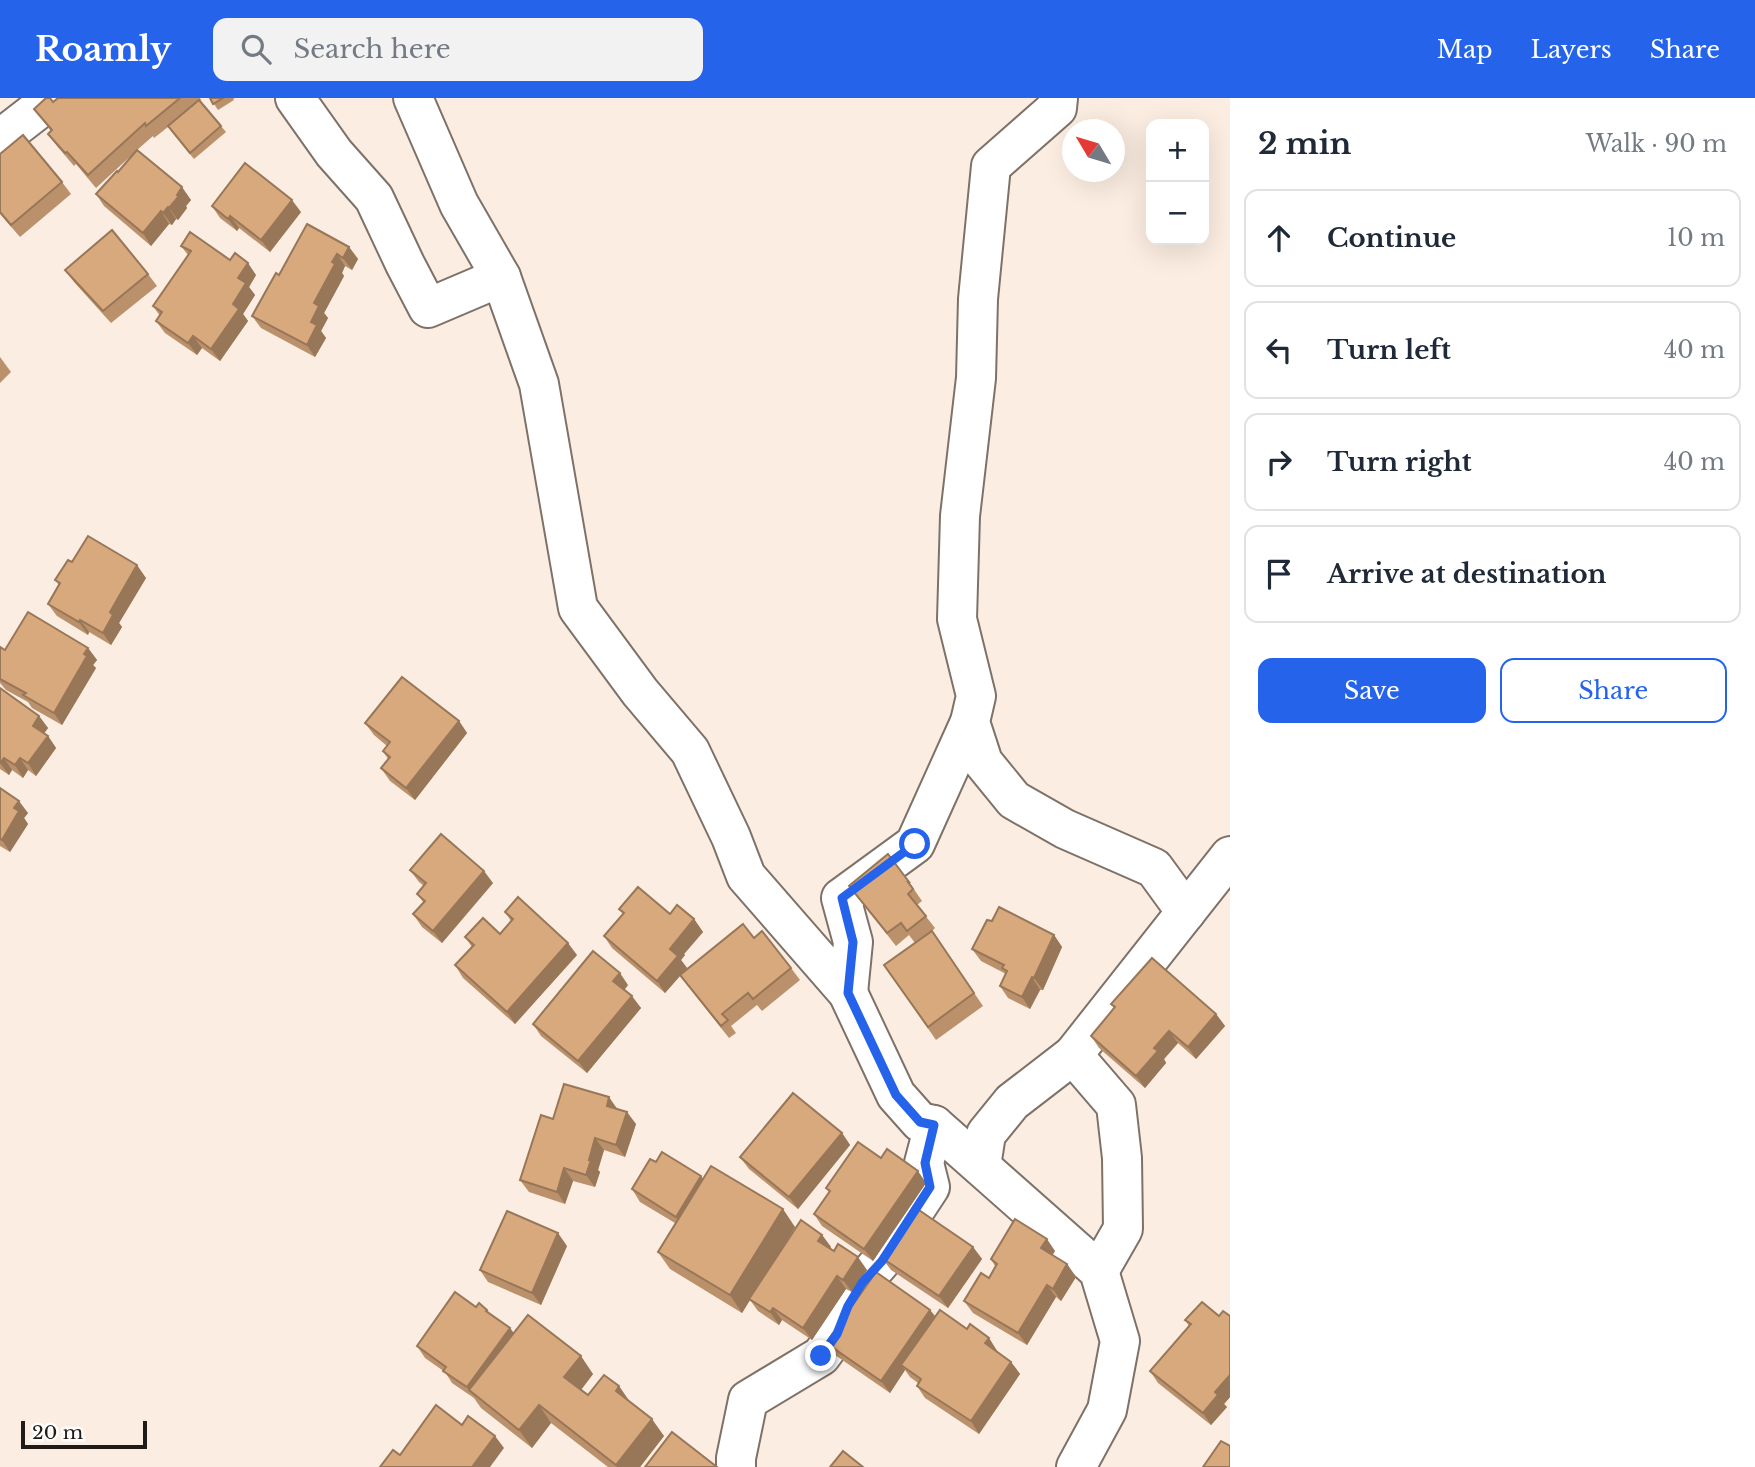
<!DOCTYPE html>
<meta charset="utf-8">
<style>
:root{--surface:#fff;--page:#f2f2f3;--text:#1f2937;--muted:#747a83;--line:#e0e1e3;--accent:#2563eb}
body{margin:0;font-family:"Libre Baskerville",serif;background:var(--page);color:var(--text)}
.controls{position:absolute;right:21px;top:21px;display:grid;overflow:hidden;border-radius:14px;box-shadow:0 7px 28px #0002}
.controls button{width:63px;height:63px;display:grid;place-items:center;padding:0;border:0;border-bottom:2px solid var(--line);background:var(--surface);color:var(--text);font:35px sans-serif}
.compass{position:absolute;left:1062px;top:21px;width:63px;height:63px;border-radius:50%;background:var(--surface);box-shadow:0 7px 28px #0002;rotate:308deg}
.scale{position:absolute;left:21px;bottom:18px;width:126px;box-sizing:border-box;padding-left:7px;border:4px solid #201b17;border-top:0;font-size:19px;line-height:24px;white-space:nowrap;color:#201b17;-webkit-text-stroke:5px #fdfdfd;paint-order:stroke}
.stop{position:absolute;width:21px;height:21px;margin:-16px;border:5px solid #2563eb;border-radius:50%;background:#fff}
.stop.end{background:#2563eb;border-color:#fff;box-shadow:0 2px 7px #0008}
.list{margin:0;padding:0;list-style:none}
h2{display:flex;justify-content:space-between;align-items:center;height:91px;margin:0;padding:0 28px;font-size:30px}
h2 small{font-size:23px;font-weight:400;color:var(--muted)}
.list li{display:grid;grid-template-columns:46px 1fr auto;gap:21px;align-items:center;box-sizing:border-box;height:98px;margin:0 14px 14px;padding:0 14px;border:2px solid var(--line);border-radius:14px}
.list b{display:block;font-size:26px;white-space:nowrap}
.list em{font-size:23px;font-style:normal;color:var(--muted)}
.actions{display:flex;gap:14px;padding:21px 28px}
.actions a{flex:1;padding:16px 0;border:2px solid var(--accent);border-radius:14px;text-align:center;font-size:24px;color:var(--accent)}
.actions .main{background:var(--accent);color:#fff}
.icon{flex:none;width:38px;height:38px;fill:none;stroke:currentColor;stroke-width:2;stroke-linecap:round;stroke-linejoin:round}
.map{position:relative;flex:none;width:1230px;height:1369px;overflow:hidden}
header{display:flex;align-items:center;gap:42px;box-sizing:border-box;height:98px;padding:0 35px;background:var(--accent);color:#fff}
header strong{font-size:33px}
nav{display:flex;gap:38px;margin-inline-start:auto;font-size:24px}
.search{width:490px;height:63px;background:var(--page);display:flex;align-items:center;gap:18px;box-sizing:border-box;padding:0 24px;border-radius:14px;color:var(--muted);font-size:26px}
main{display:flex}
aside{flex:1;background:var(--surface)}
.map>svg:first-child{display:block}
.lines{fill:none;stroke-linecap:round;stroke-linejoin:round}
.minor-casing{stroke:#7e7268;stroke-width:42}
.minor{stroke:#fff;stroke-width:38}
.wall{fill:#bb916c}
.shaded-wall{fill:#987658}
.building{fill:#d9a97e;stroke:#987658;stroke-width:2}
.route{stroke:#2563eb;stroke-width:9}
</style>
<header>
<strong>Roamly</strong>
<div class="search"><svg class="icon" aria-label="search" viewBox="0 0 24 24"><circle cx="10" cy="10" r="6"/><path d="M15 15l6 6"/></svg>Search here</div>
<nav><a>Map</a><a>Layers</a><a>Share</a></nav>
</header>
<main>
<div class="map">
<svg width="1230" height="1369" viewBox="0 0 1230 1369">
<rect width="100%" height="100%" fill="#fbede1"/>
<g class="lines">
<g class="minor-casing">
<g id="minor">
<polyline points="295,0 334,55 374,100 405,166 428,210 501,179"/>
<polyline points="413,0 459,106 501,179 539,286 578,510 640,594 690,653 731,739 746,778 848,895 896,997 920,1024 934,1027 1099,1173 1120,1243 1107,1312 1076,1369"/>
<polyline points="1058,0 1057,10 991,68 978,201 976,280 960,418 957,521 976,598 970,624 983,664 1014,702 1065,731 1154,770 1186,814"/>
<polyline points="0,41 53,0"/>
<polyline points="848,895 853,844 841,800 915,746 970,624"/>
<polyline points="1073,957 1116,1007 1122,1060 1123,1131 1099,1173"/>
<polyline points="981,1068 986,1036 1012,1004 1073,957 1230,758"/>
<polyline points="736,1369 736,1360 748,1302 821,1258 837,1236 848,1208 862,1185 882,1162 930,1089 924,1065 934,1027"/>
</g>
</g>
<use href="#minor" class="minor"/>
</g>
<g class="wall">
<polygon points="58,0 200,0 201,2 200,3 226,34 194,61 168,29 154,40 153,38 137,52 191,102 186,108 187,110 178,122 176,121 172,127 169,126 151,148 104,108 96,96 118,74 133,56 96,90 76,66 74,68 57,48 48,36 51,33 34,11 53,4"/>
<polygon points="210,0 235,0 233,1 234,2 218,12"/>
<polygon points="0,56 62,84 71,96 20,139 0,116"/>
<polygon points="212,108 301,114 270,154 239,130 237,133 220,120"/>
<polygon points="181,148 230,162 256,177 249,189 255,197 243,216 248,223 220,263 202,250 197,257 165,235 156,223 160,218 153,208 188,157"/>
<polygon points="349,149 358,161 352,172 345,168 342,175 344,178 324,215 328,220 321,233 326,240 315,259 261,230 252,218 279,177"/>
<polygon points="65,172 148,176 157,188 111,225 74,184"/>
<polygon points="0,259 11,274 0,285"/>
<polygon points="72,464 146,480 119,525 122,529 111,547 89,534 88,537 57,518 48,506 59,487 55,482"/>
<polygon points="0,549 5,552 88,550 97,562 93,567 96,570 62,627 32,610 28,604 6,592 0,585"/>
<polygon points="0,590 39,618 48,630 44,635 48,638 56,650 36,678 28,672 23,680 12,672 9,677 0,671"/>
<polygon points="459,623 467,635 415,702 390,683 381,670 388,661 383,653 387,648 374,637 365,625"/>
<polygon points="0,690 28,715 24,720 28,726 10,754 0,748"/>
<polygon points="410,772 493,785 442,845 422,829 413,816 424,805 417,796 424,788 419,784"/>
<polygon points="909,784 922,803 917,807 935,830 932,833 983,908 936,942 884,867 915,845 909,837 896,848 849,788"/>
<polygon points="619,811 670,816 694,821 703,834 684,856 685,857 681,862 687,870 683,875 754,840 791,870 800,882 762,913 757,907 731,928 736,935 729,940 680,878 665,895 612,850 604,838 623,816"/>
<polygon points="505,814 577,857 515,926 463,880 455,867 472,849 465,839 500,836 511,823"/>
<polygon points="992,823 1054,837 1062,849 1043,892 1040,892 1030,911 1008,900 1000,888 1006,876 981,863 972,851"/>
<polygon points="628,887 624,892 641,910 587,975 541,938 533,926"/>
<polygon points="1111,906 1216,916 1225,928 1196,961 1178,945 1164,961 1166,965 1145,990 1099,950 1091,938 1114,910"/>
<polygon points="617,1011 636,1026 625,1059 604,1052 598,1072 600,1074 595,1089 573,1083 565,1106 529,1094 520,1082 553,1021"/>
<polygon points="842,1035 850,1047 798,1111 749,1071 740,1059"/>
<polygon points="881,1060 926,1085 873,1163 822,1128 814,1116 829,1094 826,1090"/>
<polygon points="656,1064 701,1078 703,1081 795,1129 777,1158 822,1137 831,1149 830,1150 867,1172 852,1194 846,1191 812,1242 782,1222 779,1227 758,1213 750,1202 742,1215 670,1171 658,1154 675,1125 640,1104 632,1091"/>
<polygon points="567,1148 541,1207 488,1184 480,1172"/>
<polygon points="973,1149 982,1161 948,1210 891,1172 882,1160"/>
<polygon points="1055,1153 1052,1157 1067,1166 1076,1179 1061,1203 1056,1199 1027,1247 973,1215 964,1203 989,1180 995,1168 991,1161"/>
<polygon points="476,1209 487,1212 491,1217 510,1230 513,1235 593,1276 581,1292 588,1297 619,1288 630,1304 664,1338 640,1369 608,1369 551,1325 532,1350 481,1310 474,1300 452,1285 445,1274 425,1260 417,1248"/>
<polygon points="930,1212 936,1219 989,1240 997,1253 997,1254 1011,1264 1020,1276 979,1336 925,1300 917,1288 918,1285 910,1279 905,1272 890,1295 835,1257 826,1245"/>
<polygon points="1219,1218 1230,1218 1230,1299 1224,1306 1227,1309 1211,1327 1158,1285 1150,1273 1189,1228 1185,1222"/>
</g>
<g class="shaded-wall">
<polygon points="182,89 191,102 186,108 187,110 178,122 169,110"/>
<polygon points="292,102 301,114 270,154 261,142"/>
<polygon points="168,109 176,121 172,127 163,115"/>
<polygon points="161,113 169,126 151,148 143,135"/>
<polygon points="230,118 239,130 237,133 228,121"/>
<polygon points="349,149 358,161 352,172 343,160"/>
<polygon points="337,156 345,168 342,175 344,178 324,215 328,220 321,233 326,240 315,259 307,247 314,205"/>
<polygon points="248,165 256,177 249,189 255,197 243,216 248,223 220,263 211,251 238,180"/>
<polygon points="193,238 202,250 197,257 188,245"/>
<polygon points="137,467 146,480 119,525 122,529 111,547 103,535 110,514"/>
<polygon points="80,522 89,534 88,537 79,524"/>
<polygon points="88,550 97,562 93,567 96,570 62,627 54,615"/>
<polygon points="39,618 48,630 41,640 33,628"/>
<polygon points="459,623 467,635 415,702 406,690"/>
<polygon points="48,638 56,650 36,678 28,665"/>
<polygon points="4,660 12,672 9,677 0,665"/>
<polygon points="20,660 28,672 23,680 15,667"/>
<polygon points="19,703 28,715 24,720 28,726 10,754 2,742 14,710"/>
<polygon points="484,773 493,785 442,845 433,833"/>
<polygon points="694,821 703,834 684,856 685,857 681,862 687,870 665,895 657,883 670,851"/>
<polygon points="1054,837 1062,849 1043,892 1034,880"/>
<polygon points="568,845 577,857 515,926 507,914"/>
<polygon points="620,875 628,887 622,895 613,883"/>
<polygon points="1032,879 1040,892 1030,911 1022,899"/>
<polygon points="632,898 641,910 587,975 578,963"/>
<polygon points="1216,916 1225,928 1196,961 1188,949"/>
<polygon points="1169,933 1178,945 1164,961 1166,965 1145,990 1136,978 1154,950"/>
<polygon points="609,999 618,1012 607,1008"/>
<polygon points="627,1014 636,1026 625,1059 616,1047"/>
<polygon points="842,1035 850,1047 798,1111 789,1099"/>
<polygon points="595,1040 604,1052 598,1072 600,1074 595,1089 586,1077 589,1062"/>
<polygon points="564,1070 573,1083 565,1106 557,1094"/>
<polygon points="918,1073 926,1085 873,1163 864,1151"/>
<polygon points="701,1078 710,1091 685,1131 676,1119"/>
<polygon points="783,1111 795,1129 742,1215 730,1197"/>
<polygon points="558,1135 567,1148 541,1207 532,1195"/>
<polygon points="822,1137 831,1149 827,1155 818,1143"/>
<polygon points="1047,1141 1055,1153 1049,1163 1041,1150"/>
<polygon points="973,1149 982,1161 948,1210 939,1198"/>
<polygon points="858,1159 867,1172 852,1194 843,1182"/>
<polygon points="1067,1166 1076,1179 1061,1203 1053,1191"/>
<polygon points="837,1178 846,1191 812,1242 803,1230"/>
<polygon points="1047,1187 1056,1199 1027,1247 1018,1235"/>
<polygon points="773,1210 782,1222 779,1227 770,1214"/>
<polygon points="930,1212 939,1224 901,1267 905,1272 890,1295 881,1283"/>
<polygon points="510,1230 519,1242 470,1294 467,1289"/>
<polygon points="989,1240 997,1253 994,1258 985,1245"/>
<polygon points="581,1258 593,1276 577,1297 564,1279"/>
<polygon points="1011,1264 1020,1276 979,1336 971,1323"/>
<polygon points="1230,1277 1230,1299 1224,1306 1227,1309 1211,1327 1203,1315 1215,1294"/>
<polygon points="619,1288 631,1306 616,1293"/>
<polygon points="539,1307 551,1325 532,1350 519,1332"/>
<polygon points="652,1321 664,1338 640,1369 617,1369 616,1367"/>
<polygon points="495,1338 504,1350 490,1369 472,1369"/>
</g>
<g class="building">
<polygon points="46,0 50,0 53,4 58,0 180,0 146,28 145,25 88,77 67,54 65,55 48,36 52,32 34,11"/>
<polygon points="210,0 223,0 213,6"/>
<polygon points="199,2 221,28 190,55 168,28"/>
<polygon points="23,37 62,84 11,127 0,114 0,56"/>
<polygon points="137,52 182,89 177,97 179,98 169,110 168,109 163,115 161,113 143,135 96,96 117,73 118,74"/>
<polygon points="245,65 292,102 261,142 230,118 228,121 212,108"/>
<polygon points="307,126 349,149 343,160 337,156 332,164 335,166 314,205 319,208 311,224 317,227 307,247 252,218 276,175 279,177"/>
<polygon points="112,132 148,176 103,213 65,172"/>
<polygon points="190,134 230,162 235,155 248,165 238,180 246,185 233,206 239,211 211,251 193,238 188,245 156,223 162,214 153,208 191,153 181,148"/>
<polygon points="88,438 137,467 110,514 113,517 103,535 80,522 79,524 48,506 60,485 55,482 68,462 72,464"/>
<polygon points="28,514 88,550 84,556 87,558 54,615 23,597 26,595 0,581 0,549 5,552"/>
<polygon points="402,579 459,623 406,690 381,670 390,659 383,653 390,644 365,625"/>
<polygon points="0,590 39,618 33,628 48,638 28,665 20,660 15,667 4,660 0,665"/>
<polygon points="0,690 19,703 14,710 19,713 2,742 0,741"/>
<polygon points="441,736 484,773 433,833 413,816 425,803 417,796 426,785 410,772"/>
<polygon points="888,756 909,784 908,784 913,791 908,796 926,818 907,833 901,825 887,835 849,788"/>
<polygon points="638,789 670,816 677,807 694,821 670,851 678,858 657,883 604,838 624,815 619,811"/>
<polygon points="518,799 568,845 507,914 455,867 474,847 465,839 483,820 500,836 513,821 505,814"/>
<polygon points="999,809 1054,837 1034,880 1032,879 1022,899 1000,888 1007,873 1002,870 1004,867 972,851 987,822 992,823"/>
<polygon points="743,826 754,840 762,833 791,870 753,901 748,895 722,916 728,922 721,928 680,877"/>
<polygon points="932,833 974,895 928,929 884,867"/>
<polygon points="593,853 620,875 613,883 632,898 578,963 533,926"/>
<polygon points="1152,860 1216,916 1188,949 1169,933 1154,950 1158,953 1136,978 1091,938 1115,909 1111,906"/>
<polygon points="564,986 609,999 607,1008 627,1014 616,1047 595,1040 589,1062 591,1062 586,1077 564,1070 557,1094 520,1082 541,1017 553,1021"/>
<polygon points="793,995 842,1035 789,1099 740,1059"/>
<polygon points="858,1044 881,1060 887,1051 918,1073 864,1151 814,1116 830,1093 826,1090"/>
<polygon points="662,1054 701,1078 676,1119 632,1091 650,1061 656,1064"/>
<polygon points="711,1068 783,1111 730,1197 658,1154"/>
<polygon points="916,1110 973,1149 939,1198 882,1160"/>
<polygon points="507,1113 558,1135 532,1195 480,1172"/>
<polygon points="1015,1121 1047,1141 1041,1150 1067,1166 1053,1191 1047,1187 1018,1235 964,1203 981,1175 989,1180 997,1166 991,1161"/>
<polygon points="801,1122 822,1137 818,1143 834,1153 838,1146 858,1159 843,1182 837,1178 803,1230 773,1210 770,1214 749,1201"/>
<polygon points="876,1174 930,1212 881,1283 826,1245"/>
<polygon points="455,1194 476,1209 479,1205 487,1212 486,1213 510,1230 467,1289 443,1273 446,1269 417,1248"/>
<polygon points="1202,1204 1219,1218 1223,1213 1230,1218 1230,1277 1215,1294 1218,1297 1203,1315 1150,1273 1191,1226 1185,1222"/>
<polygon points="940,1212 967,1231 970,1226 989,1240 985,1245 1011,1264 971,1323 917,1288 921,1281 901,1267"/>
<polygon points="528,1217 581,1258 564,1279 588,1297 604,1277 619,1288 616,1293 652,1321 616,1367 539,1307 519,1332 469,1292"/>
<polygon points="436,1307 462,1327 468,1318 495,1338 472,1369 380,1369 393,1352 400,1357"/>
<polygon points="672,1334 717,1369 645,1369"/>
<polygon points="1221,1343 1230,1348 1230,1369 1203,1369"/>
<polygon points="843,1353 863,1369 830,1369"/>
</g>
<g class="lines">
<polyline class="route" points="821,1258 837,1236 848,1208 862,1185 882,1163 930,1089 925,1065 934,1027 920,1024 896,997 848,895 853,844 842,800 915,746"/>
</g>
</svg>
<div class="controls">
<button>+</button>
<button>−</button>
</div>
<svg class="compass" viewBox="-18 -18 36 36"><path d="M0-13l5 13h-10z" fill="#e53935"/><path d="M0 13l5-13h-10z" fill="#747a83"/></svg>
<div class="scale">20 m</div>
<div class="stop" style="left:915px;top:746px"></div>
<div class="stop end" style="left:821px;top:1258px"></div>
</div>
<aside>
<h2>2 min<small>Walk · 90 m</small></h2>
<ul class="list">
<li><svg class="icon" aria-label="ahead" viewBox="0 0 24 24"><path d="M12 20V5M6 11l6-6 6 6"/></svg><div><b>Continue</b></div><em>10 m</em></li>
<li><svg class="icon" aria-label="left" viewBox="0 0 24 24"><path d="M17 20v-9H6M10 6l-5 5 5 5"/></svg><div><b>Turn left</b></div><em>40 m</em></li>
<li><svg class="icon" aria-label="right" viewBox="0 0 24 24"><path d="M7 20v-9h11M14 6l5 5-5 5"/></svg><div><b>Turn right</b></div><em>40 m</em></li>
<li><svg class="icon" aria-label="arrive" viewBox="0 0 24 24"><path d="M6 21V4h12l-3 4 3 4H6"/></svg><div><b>Arrive at destination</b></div></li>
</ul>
<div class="actions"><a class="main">Save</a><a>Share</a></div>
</aside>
</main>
